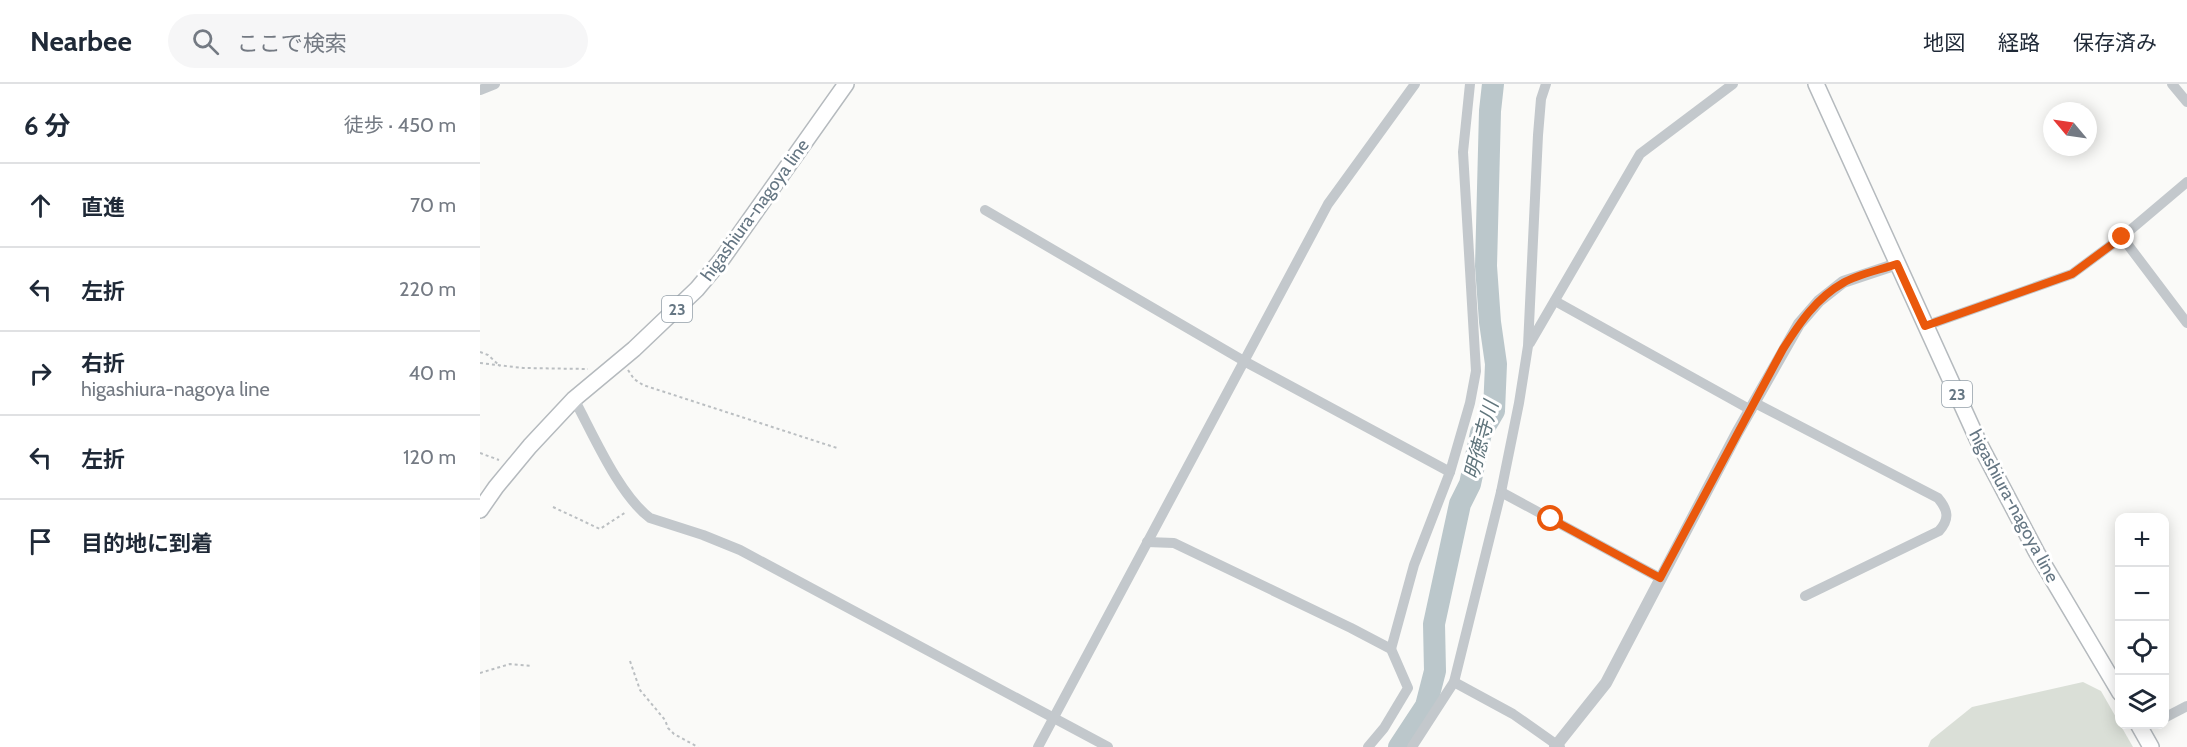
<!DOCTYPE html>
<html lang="ja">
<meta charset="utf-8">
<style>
:root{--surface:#fff;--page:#f6f6f7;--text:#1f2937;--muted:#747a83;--line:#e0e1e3}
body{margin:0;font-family:Cabin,"Noto Sans JP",sans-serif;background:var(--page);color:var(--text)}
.controls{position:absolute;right:18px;bottom:18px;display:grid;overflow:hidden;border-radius:12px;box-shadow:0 3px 15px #0003}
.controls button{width:54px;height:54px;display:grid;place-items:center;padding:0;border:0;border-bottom:2px solid var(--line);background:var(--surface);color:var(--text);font:30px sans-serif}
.compass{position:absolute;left:1563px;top:18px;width:54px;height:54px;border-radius:50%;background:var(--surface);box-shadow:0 3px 15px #0003;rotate:299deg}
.stop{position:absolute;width:18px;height:18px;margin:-14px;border:4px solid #ea580c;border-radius:50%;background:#fff}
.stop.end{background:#ea580c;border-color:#fff;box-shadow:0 2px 6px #0008}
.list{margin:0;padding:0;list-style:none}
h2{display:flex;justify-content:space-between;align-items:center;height:78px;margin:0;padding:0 24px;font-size:26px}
h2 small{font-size:20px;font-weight:400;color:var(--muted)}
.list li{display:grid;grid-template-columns:39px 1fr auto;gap:18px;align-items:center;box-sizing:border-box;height:84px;padding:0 24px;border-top:2px solid var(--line)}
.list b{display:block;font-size:22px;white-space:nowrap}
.list p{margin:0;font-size:20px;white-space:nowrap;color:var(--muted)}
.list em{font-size:20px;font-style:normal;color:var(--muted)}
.icon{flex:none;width:33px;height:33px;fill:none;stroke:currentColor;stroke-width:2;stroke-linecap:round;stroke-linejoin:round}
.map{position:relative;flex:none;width:1707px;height:663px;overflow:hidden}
header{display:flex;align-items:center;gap:36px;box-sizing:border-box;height:84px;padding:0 30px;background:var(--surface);border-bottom:2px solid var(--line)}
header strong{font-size:28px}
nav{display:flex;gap:33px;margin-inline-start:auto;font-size:21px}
.search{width:420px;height:54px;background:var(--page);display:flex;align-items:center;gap:15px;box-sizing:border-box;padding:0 21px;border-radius:33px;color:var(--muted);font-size:22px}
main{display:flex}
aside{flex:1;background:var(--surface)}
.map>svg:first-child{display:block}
.green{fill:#dadfd7}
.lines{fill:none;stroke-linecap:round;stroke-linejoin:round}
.river{stroke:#bbc7cb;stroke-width:22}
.primary-casing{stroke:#b5babe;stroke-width:18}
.path{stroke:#bbbfc2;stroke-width:2;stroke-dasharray:3 3;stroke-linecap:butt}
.minor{stroke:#c3c8cc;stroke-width:10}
.tertiary{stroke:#c3c8cc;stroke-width:12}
.primary{stroke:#fff;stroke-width:15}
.route{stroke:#ea580c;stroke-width:8}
.labels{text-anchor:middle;stroke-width:6;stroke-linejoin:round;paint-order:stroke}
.shield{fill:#fff;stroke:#939fa8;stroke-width:1.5}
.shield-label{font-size:16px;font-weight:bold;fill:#657683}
.street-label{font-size:18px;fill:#657683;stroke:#fff}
.water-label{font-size:20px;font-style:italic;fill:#60757c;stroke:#fff}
</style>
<header>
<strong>Nearbee</strong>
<div class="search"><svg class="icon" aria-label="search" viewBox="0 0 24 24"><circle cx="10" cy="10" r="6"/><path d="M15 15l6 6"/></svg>ここで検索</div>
<nav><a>地図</a><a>経路</a><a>保存済み</a></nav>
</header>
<main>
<aside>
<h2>6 分<small>徒歩 · 450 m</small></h2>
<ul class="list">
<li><svg class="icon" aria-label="ahead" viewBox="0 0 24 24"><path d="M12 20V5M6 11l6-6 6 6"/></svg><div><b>直進</b></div><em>70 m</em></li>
<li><svg class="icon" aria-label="left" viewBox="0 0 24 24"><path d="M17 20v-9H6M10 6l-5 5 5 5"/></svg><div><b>左折</b></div><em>220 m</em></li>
<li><svg class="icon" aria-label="right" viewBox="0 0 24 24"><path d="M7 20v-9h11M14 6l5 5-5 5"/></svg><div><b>右折</b><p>higashiura-nagoya line</p></div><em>40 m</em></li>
<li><svg class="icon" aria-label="left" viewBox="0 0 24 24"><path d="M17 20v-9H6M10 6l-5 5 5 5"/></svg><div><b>左折</b></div><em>120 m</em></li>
<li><svg class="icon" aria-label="arrive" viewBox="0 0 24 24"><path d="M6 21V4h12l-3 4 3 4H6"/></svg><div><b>目的地に到着</b></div></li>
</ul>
</aside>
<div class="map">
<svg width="1707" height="663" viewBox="0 0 1707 663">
<rect width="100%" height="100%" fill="#fafaf8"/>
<polygon class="green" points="1603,598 1621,607 1653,663 1448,663 1451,656 1492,623"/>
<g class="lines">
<polyline class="river" points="919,663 946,622 955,587 954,540 980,420 990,400 1001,349 1014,327 1016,280 1010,238 1006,182 1010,27 1013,0"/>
<g class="primary-casing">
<g id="primary">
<polyline points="1336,0 1500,361 1557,469 1640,609"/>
<polyline points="0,426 16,403 50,362 94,315 154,265 217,205 242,175 366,0"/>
<polyline points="1658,640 1671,663"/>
</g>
</g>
<g class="path">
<polyline points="0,268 8,271 20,282"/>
<polyline points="0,279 43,284 108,285"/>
<polyline points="148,286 154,295 163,301 357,364"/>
<polyline points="0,369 19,376"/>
<polyline points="73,423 120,445 146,428"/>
<polyline points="150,577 160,606 185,636 188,644 194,650 218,663"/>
<polyline points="0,589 30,580 52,582"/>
</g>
<g class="minor">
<polyline points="1692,0 1707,18"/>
<polyline points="0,6 15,0"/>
<polyline points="505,126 764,277 970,388"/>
<polyline points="1642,153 1707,239"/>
<polyline points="1075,217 1271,326"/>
<polyline points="1445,242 1592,190 1642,153 1707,98"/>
<polyline points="1050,259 1160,70 1253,0"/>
<path d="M94,315C113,350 139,411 170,434L223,451L260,466L628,663"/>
<path d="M1275,319L1458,414C1468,426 1470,435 1459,447L1325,512"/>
<polyline points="1021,408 1180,494"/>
<polyline points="667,458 694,459 871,544 911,565 928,604 904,644 888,663"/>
<polyline points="911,565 934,481 970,388 990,319 996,287 983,68 990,0"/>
<polyline points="974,598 1033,630 1080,663"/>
<polyline points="1684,634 1707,622"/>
<polyline points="558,663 848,120 935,0"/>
<polyline points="932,663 974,598 1021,408 1039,319 1048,262 1058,51 1061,15 1066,0"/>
</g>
<polyline class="tertiary" points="1075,663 1126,599 1257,349 1319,240 1339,217 1363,198 1417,180"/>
<use href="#primary" class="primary"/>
</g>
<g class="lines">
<path class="route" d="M1071,435L1180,494L1303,265C1319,240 1336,214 1363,199C1378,190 1400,186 1417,180L1445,242L1592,190L1642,153"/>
</g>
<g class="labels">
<g class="shield">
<rect x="182" y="212" width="30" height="26" rx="4.5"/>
<rect x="1462" y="297" width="30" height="26" rx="4.5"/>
</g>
<g class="shield-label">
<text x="197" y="231">23</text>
<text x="1477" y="316">23</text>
</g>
<g class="street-label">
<text transform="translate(275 126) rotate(-54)" y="6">higashiura-nagoya line</text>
<text transform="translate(1534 422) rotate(62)" y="6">higashiura-nagoya line</text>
</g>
<g class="water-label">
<text transform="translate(1001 356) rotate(-75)" y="7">明徳寺川</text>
</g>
</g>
</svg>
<div class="controls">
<button>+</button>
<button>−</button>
<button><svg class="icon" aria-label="locate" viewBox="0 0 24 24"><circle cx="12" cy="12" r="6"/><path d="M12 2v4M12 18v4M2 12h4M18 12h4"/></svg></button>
<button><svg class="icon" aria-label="layers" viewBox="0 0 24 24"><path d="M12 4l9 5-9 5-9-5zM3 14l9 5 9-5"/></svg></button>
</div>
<svg class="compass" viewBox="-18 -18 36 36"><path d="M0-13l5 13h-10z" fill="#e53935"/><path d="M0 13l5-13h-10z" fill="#747a83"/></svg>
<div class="stop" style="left:1071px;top:435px"></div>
<div class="stop end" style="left:1642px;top:153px"></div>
</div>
</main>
